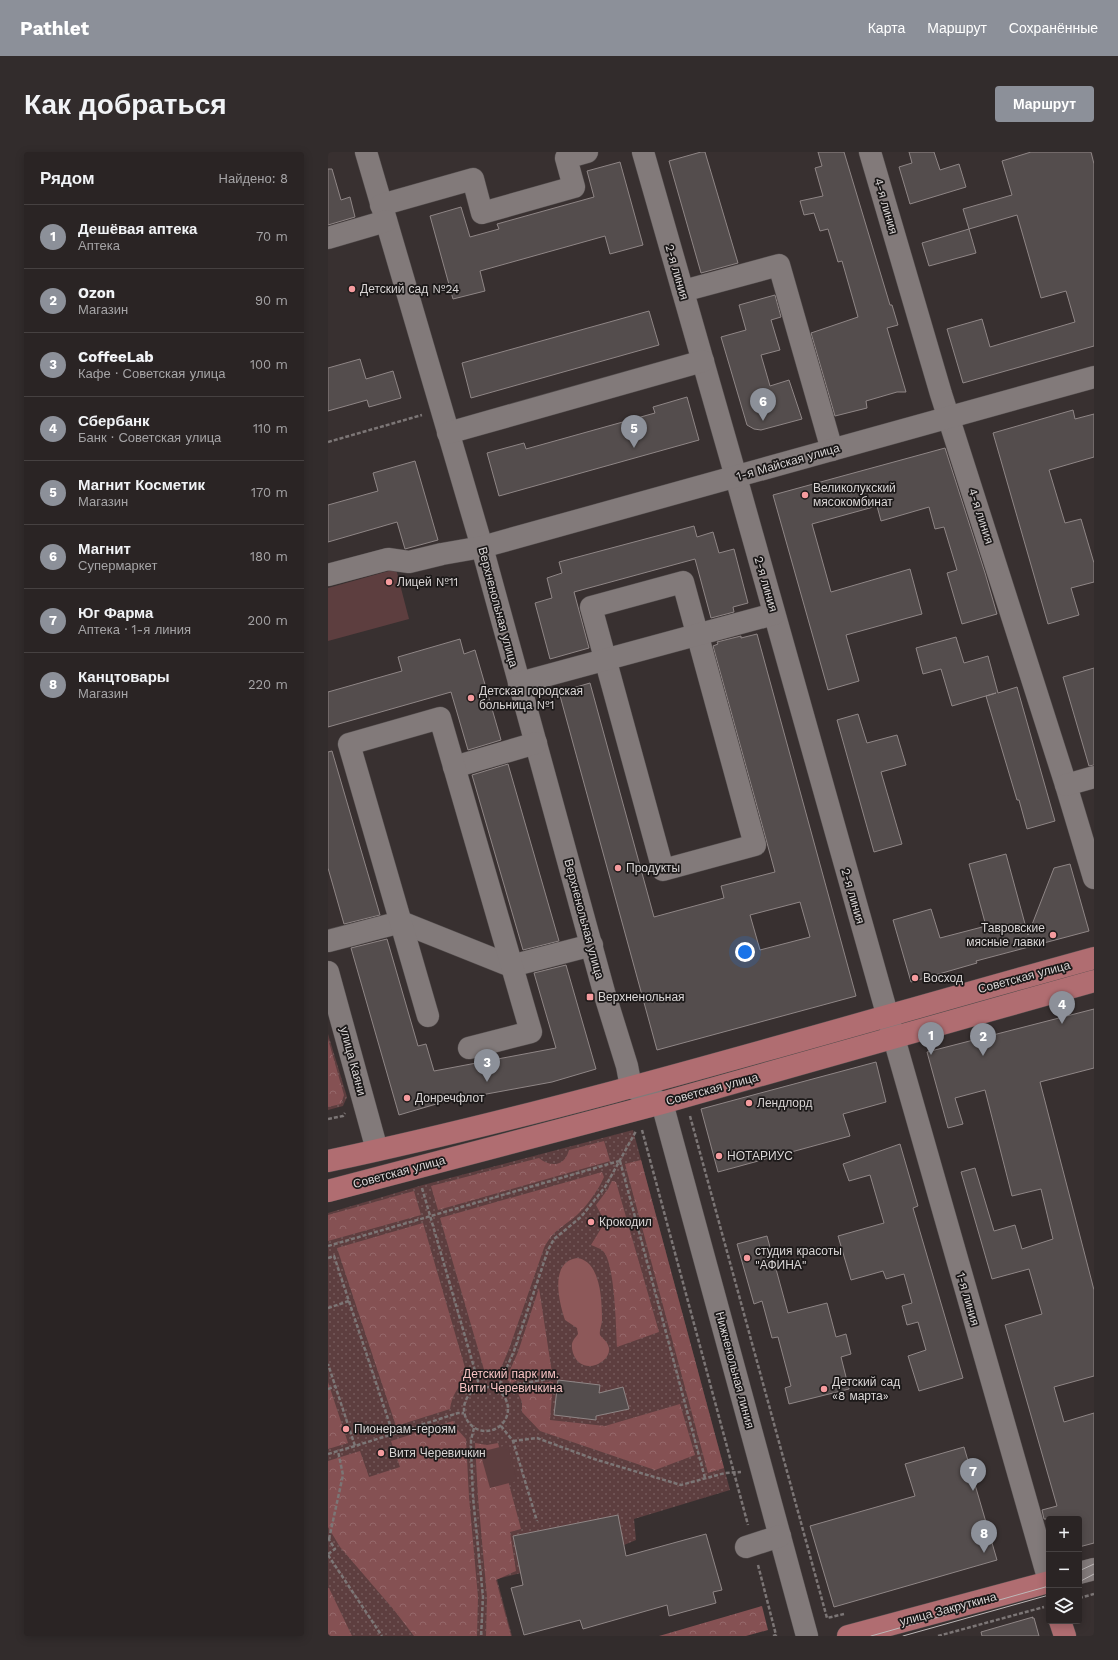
<!DOCTYPE html>
<html lang="ru">
<meta charset="utf-8">
<style>
:root{--surface:#2a2424;--page:#322c2c;--text:#f1f3f6;--muted:#a5a4a6;--line:#464141;--accent:#8c9099}
body{margin:0;font-family:"Work Sans",sans-serif;background:var(--page);color:var(--text)}
.controls{position:absolute;right:12px;bottom:12px;display:grid;overflow:hidden;border-radius:4px;box-shadow:0 2px 10px #0003}
.controls button{width:36px;height:36px;display:grid;place-items:center;padding:0;border:0;border-bottom:1px solid var(--line);background:var(--surface);color:var(--text);font:20px sans-serif}
.you{position:absolute;left:417px;top:800px;width:14px;height:14px;margin:-10px;border:3px solid #fff;border-radius:50%;background:#1a73e8;box-shadow:0 0 0 6px #1a73e833}
.badge{display:grid;place-items:center;width:26px;height:26px;border-radius:50%;background:var(--accent);color:#fff;font-size:13px;font-weight:700}
.pin{position:absolute;translate:-50% -33px;filter:drop-shadow(0 1px 2px #0008)}
.pin::after{content:'';position:absolute;top:21px;width:14px;height:12px;background:inherit;clip-path:polygon(0 0,100% 0,50% 100%)}
.list{margin:0;padding:0;list-style:none}
h2{display:flex;justify-content:space-between;align-items:center;height:52px;margin:0;padding:0 16px;font-size:17px}
h2 small{font-size:13px;font-weight:400;color:var(--muted)}
.list li{display:grid;grid-template-columns:26px 1fr auto;gap:12px;align-items:center;box-sizing:border-box;height:64px;padding:0 16px;border-top:1px solid var(--line)}
.list b{display:block;font-size:15px;white-space:nowrap}
.list p{margin:0;font-size:13px;white-space:nowrap;color:var(--muted)}
.list em{font-size:13px;font-style:normal;color:var(--muted)}
.icon{flex:none;width:22px;height:22px;fill:none;stroke:currentColor;stroke-width:2;stroke-linecap:round;stroke-linejoin:round}
.map{position:relative;flex:none;width:766px;height:1484px;overflow:hidden;border-radius:4px}
header{display:flex;align-items:center;gap:24px;box-sizing:border-box;height:56px;padding:0 20px;background:var(--accent);color:#fff}
header strong{font-size:19px}
nav{display:flex;gap:22px;margin-inline-start:auto;font-size:14px}
.intro{display:flex;align-items:center;justify-content:space-between;box-sizing:border-box;height:96px;padding:0 24px}
h1{margin:0;font-size:28px}
.button{padding:10px 18px;border-radius:4px;background:var(--accent);color:#fff;font-size:14px;font-weight:700}
main{display:flex;gap:24px;padding:0 24px}
aside{flex:1;background:var(--surface);border-radius:4px;box-shadow:0 2px 10px #0003}
.map>svg:first-child{display:block}
.green{fill:url(#green-dots)}
.forest{fill:url(#forest-crowns)}
.pitch{fill:#5d3e3f}
.water{fill:#8d5859}
.building{fill:#544d4d;stroke:#8f8686;fill-rule:evenodd}
.lines{fill:none;stroke-linecap:round;stroke-linejoin:round}
.minor-casing{stroke:#534d4d;stroke-width:23}
.major-casing{stroke:#534d4d;stroke-width:23}
.path{stroke:#7c7676;stroke-width:2.5;stroke-dasharray:4 2;stroke-linecap:butt}
.minor{stroke:#827a7a;stroke-width:22}
.major{stroke:#b06d71;stroke-width:22}
.tram{stroke:#bdb8b8;stroke-width:1}
.poi-dot{fill:#f59b9e;stroke:#1c1919;stroke-width:1.5}
.labels{text-anchor:middle;stroke-width:3.5;stroke-linejoin:round;paint-order:stroke}
.street-label{font-size:12px;fill:#dad6d6;stroke:#1c1919}
.poi-label{font-size:12px;fill:#dad6d6;stroke:#1c1919;text-anchor:start}
.park-label{font-size:12px;fill:#f7c3c3;stroke:#1c1919}
</style>
<header>
<strong>Pathlet</strong>
<nav><a>Карта</a><a>Маршрут</a><a>Сохранённые</a></nav>
</header>
<div class="intro"><h1>Как добраться</h1><a class="button">Маршрут</a></div>
<main>
<aside>
<h2>Рядом<small>Найдено: 8</small></h2>
<ul class="list">
<li><span class="badge">1</span><div><b>Дешёвая аптека</b><p>Аптека</p></div><em>70 m</em></li>
<li><span class="badge">2</span><div><b>Ozon</b><p>Магазин</p></div><em>90 m</em></li>
<li><span class="badge">3</span><div><b>CoffeeLab</b><p>Кафе · Советская улица</p></div><em>100 m</em></li>
<li><span class="badge">4</span><div><b>Сбербанк</b><p>Банк · Советская улица</p></div><em>110 m</em></li>
<li><span class="badge">5</span><div><b>Магнит Косметик</b><p>Магазин</p></div><em>170 m</em></li>
<li><span class="badge">6</span><div><b>Магнит</b><p>Супермаркет</p></div><em>180 m</em></li>
<li><span class="badge">7</span><div><b>Юг Фарма</b><p>Аптека · 1-я линия</p></div><em>200 m</em></li>
<li><span class="badge">8</span><div><b>Канцтовары</b><p>Магазин</p></div><em>220 m</em></li>
</ul>
</aside>
<div class="map">
<svg width="766" height="1484" viewBox="0 0 766 1484">
<defs>
<pattern id="green-dots" width="8" height="8" patternUnits="userSpaceOnUse"><rect width="8" height="8" fill="#5d3e3f"/><path d="M2 2h.1M6 6h.1" fill="none" stroke="#74595a" stroke-width="1.8" stroke-linecap="round"/></pattern>
<pattern id="forest-crowns" width="20" height="18" patternUnits="userSpaceOnUse"><rect width="20" height="18" fill="#855153"/><path d="M2 6a3 3 0 1 1 6 0M12 15a3 3 0 1 1 6 0" fill="none" stroke="#96696b"/></pattern>
</defs>
<rect width="100%" height="100%" fill="#383030"/>
<g class="green">
<polygon points="0,882 19,945 15,954 0,958"/>
<polygon points="305,978 402,1338 306,1367 308,1388 284,1398 169,1427 184,1484 0,1484 0,1061 95,1033"/>
</g>
<g class="forest">
<polygon points="0,887 16,943 13,952 0,955"/>
<path d="M276,989L282,1009L110,1058L103,1034L211,1006C223,1016 237,1014 241,998Z"/>
<polygon points="313,1008 396,1316 380,1321 297,1012"/>
<path d="M274,1020L276,1025C271,1037 258,1055 249,1063C234,1076 225,1078 216,1096L181,1197L170,1223L157,1221L112,1066Z"/>
<path d="M284,1029L288,1030L331,1180L289,1195C288,1176 287,1111 275,1099C272,1096 267,1095 263,1093L277,1070L268,1053L280,1037Z"/>
<polygon points="86,1039 93,1063 0,1089 0,1063"/>
<path d="M95,1071L140,1226C129,1235 124,1244 122,1257L68,1274L9,1096Z"/>
<polygon points="211,1136 224,1221 189,1228 184,1231 178,1227 190,1200"/>
<polygon points="0,1230 20,1291 0,1297"/>
<polygon points="218,1230 225,1230 222,1268 277,1274 352,1252 367,1303 327,1318 212,1279 194,1260 194,1250 189,1239 193,1236"/>
<polygon points="125,1269 128,1276 138,1287 141,1345 150,1445 149,1484 86,1484 66,1458 12,1395 0,1375 0,1309 32,1299 41,1325 72,1315 63,1289"/>
<polygon points="147,1291 159,1293 170,1291 193,1377 182,1380 188,1419 168,1428 183,1484 158,1484 159,1445 150,1345"/>
<polygon points="0,1436 1,1436 24,1484 1,1484 0,1483"/>
<polygon points="434,1454 440,1478 418,1484 331,1484"/>
</g>
<g class="pitch">
<polygon points="68,417 81,467 0,489 0,436"/>
<polygon points="180,1293 189,1329 162,1336 152,1300"/>
</g>
<path class="water" d="M249,1106C273,1109 274,1149 274,1168C274,1173 271,1178 272,1183C275,1187 280,1190 281,1196C283,1211 253,1225 245,1201C244,1197 243,1192 245,1189C246,1186 249,1184 250,1182L249,1176L237,1168C231,1150 221,1110 249,1106Z"/>
<g class="building">
<polygon points="373,0 377,0 410,111 373,121 341,9"/>
<polygon points="490,0 516,0 562,153 564,153 570,173 559,176 578,240 569,240 538,249 539,256 507,264 483,181 530,165 514,109 510,110 500,77 492,79 486,61 476,63 472,49 495,44 487,16 494,14"/>
<polygon points="581,0 606,0 612,18 631,12 638,35 582,52 571,15 584,11"/>
<polygon points="703,0 763,0 766,12 766,194 635,231 619,177 654,167 662,195 747,170 738,139 713,146 689,63 641,77 635,57 684,43 674,9"/>
<polygon points="292,10 315,93 282,102 277,84 152,119 157,139 125,147 102,64 133,55 142,85 171,77 169,72 266,45 259,19"/>
<polygon points="0,17 4,17 13,48 22,45 27,65 0,73"/>
<polygon points="641,77 648,101 601,114 594,91"/>
<polygon points="447,143 453,165 443,168 452,198 433,203 442,234 461,228 474,267 433,278 426,277 419,273 393,185 418,178 411,153"/>
<polygon points="321,159 331,193 143,246 134,211"/>
<polygon points="32,207 38,227 65,219 73,246 41,255 39,248 0,259 0,216"/>
<polygon points="359,245 371,288 171,344 159,301 196,291 198,297 327,261 325,255"/>
<polygon points="745,258 747,267 766,262 766,305 721,318 737,371 753,367 766,411 766,430 743,436 751,463 720,472 665,281"/>
<polygon points="617,296 657,421 669,462 634,472 619,421 629,418 616,375 607,377 601,355 553,369 549,354 484,372 503,440 582,417 594,462 518,483 531,529 500,538 445,343"/>
<polygon points="87,309 110,388 77,397 69,370 0,390 0,353 50,339 45,321"/>
<polygon points="366,374 369,385 385,380 391,401 406,397 420,451 405,455 406,460 383,466 367,407 246,440 261,496 222,507 207,451 224,446 219,426 234,421 231,410"/>
<path d="M429,482L528,844L329,898L231,540L262,531L326,765L396,746L393,734L447,720L385,494L390,492L389,490L413,484V486ZM472,750L482,785L432,798L422,763Z"/>
<polygon points="628,485 636,511 660,504 670,541 689,535 727,669 699,677 691,648 689,648 658,544 668,541 624,554 613,517 595,522 588,496"/>
<polygon points="132,487 136,502 147,498 173,588 140,598 123,540 0,575 0,540 74,519 70,505"/>
<polygon points="766,516 766,613 761,614 735,525"/>
<polygon points="530,562 539,591 569,583 578,613 553,620 574,692 546,700 509,568"/>
<polygon points="4,599 52,763 16,772 0,716 0,600"/>
<polygon points="180,612 231,789 195,798 144,623"/>
<polygon points="678,702 700,783 726,716 742,712 761,779 648,809 649,811 583,830 565,768 603,757 612,786 658,774 641,712"/>
<polygon points="59,787 90,894 98,892 106,919 228,896 206,821 238,813 268,917 224,930 115,950 71,963 23,796"/>
<polygon points="766,857 766,916 712,930 766,1138 766,1224 726,1235 736,1270 766,1261 766,1391 751,1395 751,1367 716,1367 714,1358 729,1354 677,1173 714,1162 701,1117 664,1127 633,1020 647,1016 666,1079 687,1073 694,1097 725,1087 713,1037 684,1044 657,938 627,946 635,972 620,976 599,900"/>
<polygon points="548,910 558,950 515,962 522,984 390,1020 373,957"/>
<polygon points="572,992 590,1054 585,1056 635,1226 591,1239 580,1204 598,1198 590,1170 579,1173 574,1154 584,1151 576,1122 558,1127 555,1119 523,1128 510,1084 556,1071 542,1023 521,1029 515,1012"/>
<polygon points="439,1084 460,1161 499,1151 508,1185 518,1182 523,1202 513,1205 521,1237 461,1252 457,1236 463,1234 450,1185 444,1186 434,1149 426,1152 409,1092"/>
<polygon points="230,1228 272,1233 271,1241 295,1235 301,1257 268,1264 268,1268 226,1263"/>
<polygon points="636,1295 669,1408 506,1455 482,1374 587,1344 577,1312"/>
<polygon points="290,1363 298,1404 378,1382 394,1438 385,1440 388,1451 341,1464 339,1453 255,1477 252,1468 196,1483 183,1436 195,1433 185,1384"/>
<polygon points="705,1465 704,1466 706,1466 711,1484 654,1484 653,1480"/>
</g>
<g class="lines">
<g class="minor-casing">
<g id="minor">
<polyline points="38,0 154,395 276,840 299,914 303,935 334,951 479,1484"/>
<polyline points="315,0 408,325 554,844 721,1429"/>
<polyline points="542,0 613,242 738,633 766,726"/>
<polyline points="53,53 145,27 154,61 246,35 238,6 259,0"/>
<polyline points="0,86 58,69"/>
<polyline points="355,139 451,113 504,298"/>
<polyline points="120,281 375,209"/>
<polyline points="0,423 60,407 81,410 114,402 154,395 766,225"/>
<polygon points="355,430 427,693 335,718 263,455"/>
<polyline points="191,531 446,462"/>
<polyline points="126,615 208,591"/>
<polyline points="738,633 766,625"/>
<polyline points="0,789 73,770 183,814 264,793"/>
<polyline points="0,820 49,998"/>
<polyline points="100,864 21,592 112,566 203,880 141,896"/>
<polyline points="418,1395 452,1384"/>
<polyline points="751,1421 766,1417"/>
</g>
</g>
<g class="major-casing">
<g id="major">
<path d="M0,1009C258,954 511,876 766,806"/>
<polyline points="0,1039 334,951 766,829"/>
<polyline points="732,1469 737,1484"/>
<polyline points="520,1484 721,1430"/>
</g>
</g>
<g class="path">
<polyline points="0,290 94,263"/>
<polyline points="362,964 499,1466 516,1462"/>
<polyline points="0,967 15,964 17,961"/>
<polyline points="314,978 420,1373"/>
<polyline points="292,1009 377,1326"/>
<polyline points="94,1036 152,1236"/>
<polyline points="0,1094 291,1009"/>
<polyline points="0,1106 6,1104 65,1282 27,1294 0,1212"/>
<polyline points="0,1156 21,1149"/>
<circle cx="158" cy="1257" r="22"/>
<polyline points="0,1237 8,1234"/>
<polyline points="169,1238 186,1199 220,1098 226,1087 253,1065 277,1035 308,979"/>
<polyline points="174,1242 191,1232 224,1226"/>
<polyline points="173,1274 185,1289 209,1369"/>
<polyline points="146,1276 143,1288 143,1298 145,1345 155,1445 153,1484"/>
<polyline points="65,1282 130,1261 136,1261"/>
<polyline points="185,1289 209,1286 266,1307 353,1333 397,1321 413,1320"/>
<polyline points="0,1302 27,1294"/>
<polyline points="1,1387 15,1323 10,1299"/>
<polyline points="0,1402 7,1397 0,1386"/>
<polyline points="0,1403 54,1484"/>
<polyline points="430,1413 448,1483 445,1484"/>
<polyline points="751,1446 766,1442"/>
<polyline points="610,1484 716,1455"/>
</g>
<use href="#minor" class="minor"/>
<use href="#major" class="major"/>
<g class="tram">
<polyline points="751,1419 766,1412"/>
<polyline points="751,1430 766,1422"/>
<polyline points="543,1484 721,1434"/>
<polyline points="575,1484 721,1443"/>
</g>
</g>
<g class="poi-dot">
<circle cx="24" cy="137" r="4"/>
<circle cx="477" cy="343" r="4"/>
<circle cx="61" cy="430" r="4"/>
<circle cx="143" cy="546" r="4"/>
<circle cx="290" cy="716" r="4"/>
<circle cx="725" cy="783" r="4"/>
<circle cx="587" cy="826" r="4"/>
<rect x="258" y="841" width="8" height="8" rx="2"/>
<circle cx="79" cy="946" r="4"/>
<circle cx="421" cy="951" r="4"/>
<circle cx="391" cy="1004" r="4"/>
<circle cx="263" cy="1070" r="4"/>
<circle cx="419" cy="1106" r="4"/>
<circle cx="496" cy="1237" r="4"/>
<circle cx="18" cy="1277" r="4"/>
<circle cx="53" cy="1301" r="4"/>
</g>
<g class="labels">
<g class="street-label">
<text transform="translate(558 54) rotate(74)" y="4">4-я линия</text>
<text transform="translate(349 120) rotate(74)" y="4">2-я линия</text>
<text transform="translate(460 310) rotate(-16)" y="4">1-я Майская улица</text>
<text transform="translate(653 364) rotate(72)" y="4">4-я линия</text>
<text transform="translate(438 432) rotate(74)" y="4">2-я линия</text>
<text transform="translate(170 455) rotate(75)" y="4">Верхненольная улица</text>
<text transform="translate(525 744) rotate(74)" y="4">2-я линия</text>
<text transform="translate(256 767) rotate(75)" y="4">Верхненольная улица</text>
<text transform="translate(696 825) rotate(-15)" y="4">Советская улица</text>
<text transform="translate(25 909) rotate(75)" y="4">улица Каяни</text>
<text transform="translate(384 937) rotate(-15)" y="4">Советская улица</text>
<text transform="translate(71 1020) rotate(-15)" y="4">Советская улица</text>
<text transform="translate(640 1147) rotate(74)" y="4">1-я линия</text>
<text transform="translate(407 1218) rotate(75)" y="4">Нижненольная линия</text>
<text transform="translate(620 1457) rotate(-15)" y="4">улица Закруткина</text>
</g>
<g class="poi-label">
<text x="32" y="141">Детский сад №24</text>
<text x="485" y="340">Великолукский<tspan x="485" dy="14">мясокомбинат</tspan></text>
<text x="69" y="434">Лицей №11</text>
<text x="151" y="543">Детская городская<tspan x="151" dy="14">больница №1</tspan></text>
<text x="298" y="720">Продукты</text>
<text x="717" y="780" text-anchor="end">Тавровские<tspan x="717" dy="14">мясные лавки</tspan></text>
<text x="595" y="830">Восход</text>
<text x="270" y="849">Верхненольная</text>
<text x="87" y="950">Донречфлот</text>
<text x="429" y="955">Лендлорд</text>
<text x="399" y="1008">НОТАРИУС</text>
<text x="271" y="1074">Крокодил</text>
<text x="427" y="1103">студия красоты<tspan x="427" dy="14">"АФИНА"</tspan></text>
<text x="504" y="1234">Детский сад<tspan x="504" dy="14">«8 марта»</tspan></text>
<text x="26" y="1281">Пионерам-героям</text>
<text x="61" y="1305">Витя Черевичкин</text>
</g>
<g class="park-label">
<text x="183" y="1226">Детский парк им.<tspan x="183" dy="14">Вити Черевичкина</tspan></text>
</g>
</g>
</svg>
<div class="controls">
<button>+</button>
<button>−</button>
<button><svg class="icon" aria-label="layers" viewBox="0 0 24 24"><path d="M12 4l9 5-9 5-9-5zM3 14l9 5 9-5"/></svg></button>
</div>
<div class="you"></div>
<div class="pin badge" style="left:603px;top:903px">1</div>
<div class="pin badge" style="left:655px;top:904px">2</div>
<div class="pin badge" style="left:159px;top:930px">3</div>
<div class="pin badge" style="left:734px;top:872px">4</div>
<div class="pin badge" style="left:306px;top:296px">5</div>
<div class="pin badge" style="left:435px;top:269px">6</div>
<div class="pin badge" style="left:645px;top:1339px">7</div>
<div class="pin badge" style="left:656px;top:1401px">8</div>
</div>
</main>
